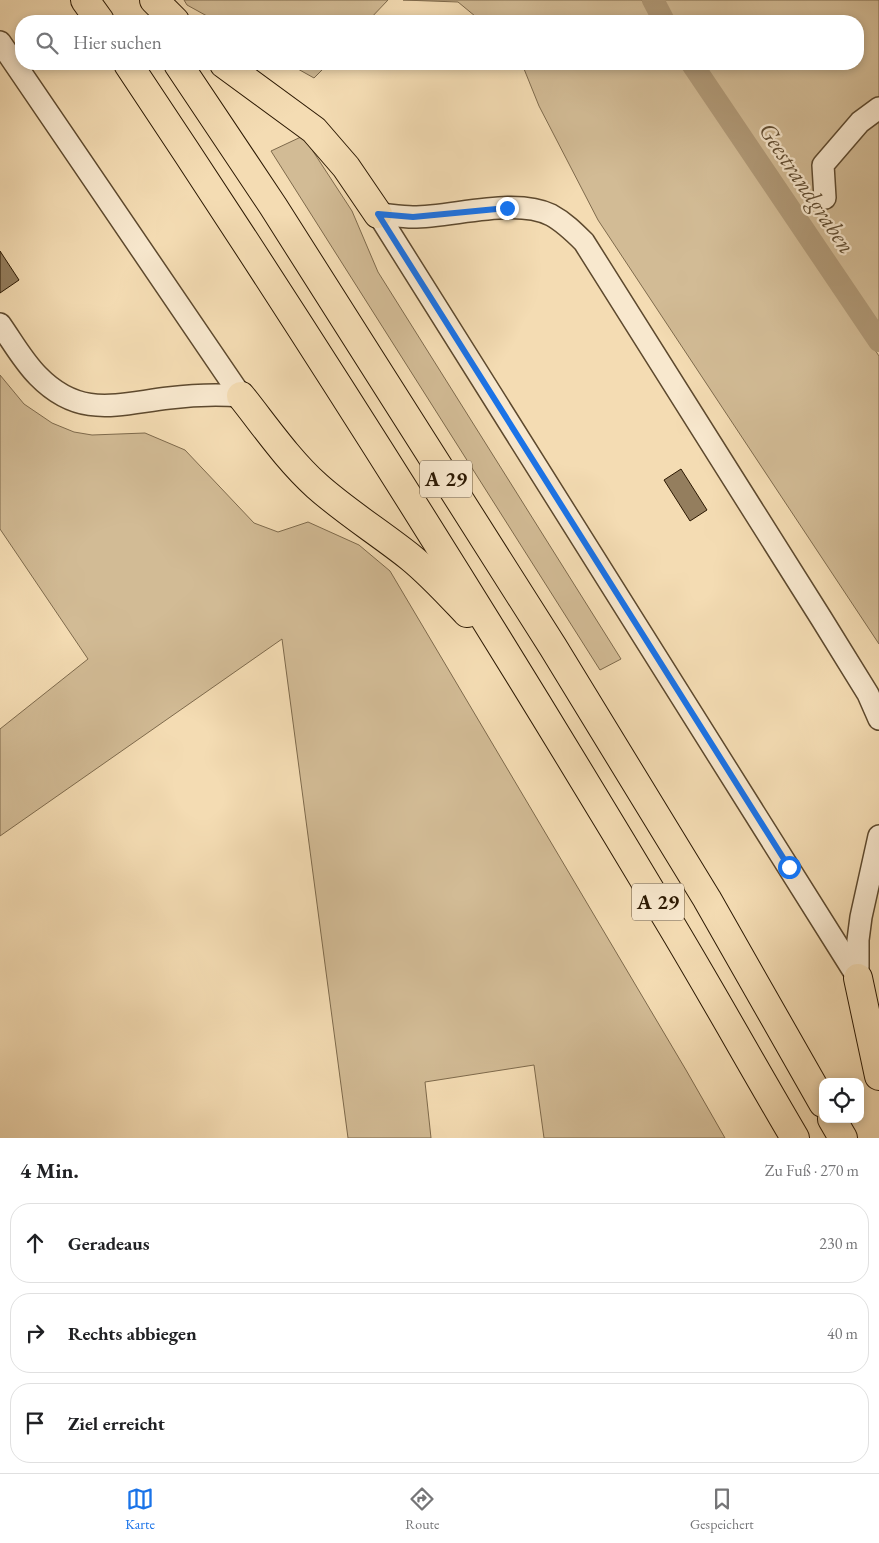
<!DOCTYPE html>
<html lang="de">
<meta charset="utf-8">
<style>
:root{--surface:#fff;--page:#f6f6f6;--text:#202124;--muted:#757577;--line:#e0e0e0;--accent:#1a73e8}
body{margin:0;font-family:"EB Garamond",serif;background:var(--page);color:var(--text)}
.controls{position:absolute;right:15px;bottom:15px;display:grid;overflow:hidden;border-radius:10px;box-shadow:0 2px 8px #0003}
.controls button{width:45px;height:45px;display:grid;place-items:center;padding:0;border:0;border-bottom:1px solid var(--line);background:var(--surface);color:var(--text);font:25px sans-serif}
.stop{position:absolute;width:15px;height:15px;margin:-11px;border:4px solid #1a73e8;border-radius:50%;background:#fff}
.stop.end{background:#1a73e8;border-color:#fff;box-shadow:0 1px 5px #0008}
.list{margin:0;padding:0;list-style:none}
h2{display:flex;justify-content:space-between;align-items:center;height:65px;margin:0;padding:0 20px;font-size:21px}
h2 small{font-size:16px;font-weight:400;color:var(--muted)}
.list li{display:grid;grid-template-columns:32px 1fr auto;gap:15px;align-items:center;box-sizing:border-box;height:80px;margin:0 10px 10px;padding:0 10px;border:1px solid var(--line);border-radius:20px}
.list b{display:block;font-size:19px;white-space:nowrap}
.list em{font-size:16px;font-style:normal;color:var(--muted)}
.icon{flex:none;width:28px;height:28px;fill:none;stroke:currentColor;stroke-width:2;stroke-linecap:round;stroke-linejoin:round}
.map{position:relative;flex:none;width:879px;height:1138px;overflow:hidden}
.search{position:absolute;background:var(--surface);box-shadow:0 2px 8px #0003;left:15px;right:15px;top:15px;height:55px;display:flex;align-items:center;gap:12px;box-sizing:border-box;padding:0 18px;border-radius:20px;color:var(--muted);font-size:19px}
.sheet{height:335px;background:var(--surface)}
nav{display:flex;justify-content:space-around;align-items:center;box-sizing:border-box;height:70px;border-top:1px solid var(--line);background:var(--surface);font-size:14px;color:var(--muted)}
nav a{display:grid;justify-items:center;gap:2px}
nav .on{color:var(--accent)}
.map>svg:first-child{display:block}
.green{fill:#d2bb95;stroke:#7e6a4c}
.lines{fill:none;stroke-linecap:round;stroke-linejoin:round}
.canal{stroke:#b09977;stroke-width:22}
.building{fill:#947e5e;stroke:#2b1802}
.minor-casing{stroke:#5d492e;stroke-width:24}
.highway-casing{stroke:#2b1802;stroke-width:30}
.minor{stroke:#f8e8ce;stroke-width:21}
.highway{stroke:#f4dcb3;stroke-width:28}
.route{stroke:#1a73e8;stroke-width:6}
.labels{text-anchor:middle;stroke-width:4.5;stroke-linejoin:round;paint-order:stroke}
.shield{fill:#f8e8ce;stroke:#68563f;stroke-width:1}
.shield-label{font-size:21px;font-weight:bold;fill:#2b1802}
.water-label{font-size:24px;font-style:italic;fill:#604c31;stroke:#f8e8ce}
</style>
<div class="map">
<svg width="879" height="1138" viewBox="0 0 879 1138">
<rect width="100%" height="100%" fill="#f4dcb3"/>
<filter id="stains"><feTurbulence type="fractalNoise" baseFrequency=".004" numOctaves="4"/><feColorMatrix values="0 0 0 0 .2 0 0 0 0 .09 0 0 0 0 .02 0 0 0 .5 -.17"/></filter>
<radialGradient id="worn" r=".72"><stop offset=".6" stop-color="#630" stop-opacity="0"/><stop offset="1" stop-color="#630" stop-opacity=".3"/></radialGradient>
<g class="green">
<polygon points="184,0 388,0 368,21 216,21 187,5"/>
<polygon points="403,0 642,0 654,21 481,21 458,2"/>
<polygon points="662,0 879,0 879,326 702,64 858,64 858,21 673,21"/>
<polygon points="289,64 328,64 314,78"/>
<polygon points="522,64 683,64 879,356 879,644 598,220 539,106"/>
<polygon points="303,136 352,211 378,272 621,659 600,670 271,151"/>
<polygon points="0,375 24,404 52,423 74,432 92,435 145,433 185,450 254,523 278,532 308,522 359,545 390,571 686,1070 725,1138 544,1138 534,1065 425,1082 431,1138 348,1138 282,639 0,836 0,729 88,659 0,529"/>
</g>
<g class="lines">
<g class="canal">
<polyline points="653,0 664,21"/>
<polyline points="692,64 879,341"/>
</g>
</g>
<g class="building">
<polygon points="0,251 19,280 0,293"/>
<polygon points="681,469 707,510 690,521 664,480"/>
</g>
<g class="lines">
<g class="minor-casing">
<g id="minor">
<polyline points="0,42 241,396"/>
<polyline points="825,198 823,165 860,122 879,108"/>
<polyline points="378,214 858,978"/>
<path d="M378,214C390,215 402,217 413,217C453,217 515,197 551,215C564,222 574,232 584,242L821,618L868,694L879,719"/>
<path d="M0,324C12,341 23,361 38,376C80,419 117,404 169,398C193,395 216,394 241,396"/>
<polyline points="858,978 858,940 861,917 879,836"/>
</g>
</g>
<g class="highway-casing">
<g id="highway">
<polyline points="85,0 100,21"/>
<polyline points="154,0 175,21"/>
<path d="M128,64C315,344 494,629 667,918C711,991 752,1065 795,1138"/>
<polyline points="178,64 273,206 553,647 707,899 823,1103"/>
<polyline points="224,64 314,130 346,167 378,214"/>
<path d="M241,396C265,426 288,460 317,486C346,512 380,533 410,557C431,574 449,594 467,613"/>
<polyline points="858,978 879,1076"/>
<polyline points="832,1119 843,1138"/>
</g>
</g>
<use href="#minor" class="minor"/>
<use href="#highway" class="highway"/>
</g>
<g class="lines">
<polyline class="route" points="507,208 413,217 378,214 789,867"/>
</g>
<g class="labels">
<g class="shield">
<rect x="420" y="460.5" width="52" height="37" rx="4"/>
<rect x="632" y="883.5" width="52" height="37" rx="4"/>
</g>
<g class="shield-label">
<text x="446" y="486">A 29</text>
<text x="658" y="909">A 29</text>
</g>
<g class="water-label">
<text transform="translate(807 188) rotate(56)" y="8">Geestrandgraben</text>
</g>
</g>
<rect width="100%" height="100%" filter="url(#stains)"/>
<rect width="100%" height="100%" fill="url(#worn)"/>
</svg>
<div class="controls">
<button><svg class="icon" aria-label="locate" viewBox="0 0 24 24"><circle cx="12" cy="12" r="6"/><path d="M12 2v4M12 18v4M2 12h4M18 12h4"/></svg></button>
</div>
<div class="stop" style="left:789px;top:867px"></div>
<div class="stop end" style="left:507px;top:208px"></div>
<div class="search"><svg class="icon" aria-label="search" viewBox="0 0 24 24"><circle cx="10" cy="10" r="6"/><path d="M15 15l6 6"/></svg>Hier suchen</div>
</div>
<section class="sheet">
<h2>4 Min.<small>Zu Fuß · 270 m</small></h2>
<ul class="list">
<li><svg class="icon" aria-label="ahead" viewBox="0 0 24 24"><path d="M12 20V5M6 11l6-6 6 6"/></svg><div><b>Geradeaus</b></div><em>230 m</em></li>
<li><svg class="icon" aria-label="right" viewBox="0 0 24 24"><path d="M7 20v-9h11M14 6l5 5-5 5"/></svg><div><b>Rechts abbiegen</b></div><em>40 m</em></li>
<li><svg class="icon" aria-label="arrive" viewBox="0 0 24 24"><path d="M6 21V4h12l-3 4 3 4H6"/></svg><div><b>Ziel erreicht</b></div></li>
</ul>
</section>
<nav>
<a class="on"><svg class="icon" aria-label="map" viewBox="0 0 24 24"><path d="M3 6l6-2 6 2 6-2v14l-6 2-6-2-6 2zM9 4v14M15 6v14"/></svg>Karte</a>
<a><svg class="icon" aria-label="directions" viewBox="0 0 24 24"><path d="M12 3l9 9-9 9-9-9zM9 14v-3h6M13 9l2 2-2 2"/></svg>Route</a>
<a><svg class="icon" aria-label="saved" viewBox="0 0 24 24"><path d="M7 4h10v16l-5-4-5 4z"/></svg>Gespeichert</a>
</nav>
